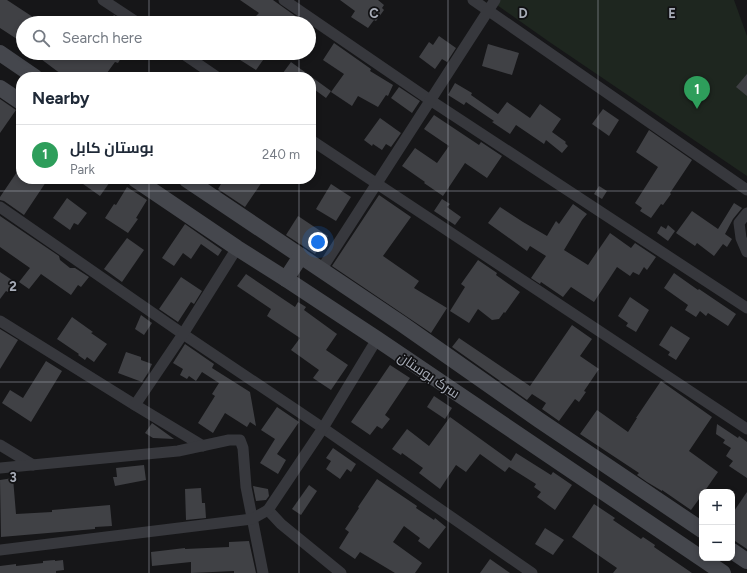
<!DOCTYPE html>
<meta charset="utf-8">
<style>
:root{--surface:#fff;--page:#f2f2f3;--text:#1f2937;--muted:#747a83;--line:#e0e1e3;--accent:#7e6636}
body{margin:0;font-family:Figtree,Cairo,sans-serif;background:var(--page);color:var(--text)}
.controls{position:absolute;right:12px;bottom:12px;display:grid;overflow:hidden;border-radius:8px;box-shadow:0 2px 6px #0003}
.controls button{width:36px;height:36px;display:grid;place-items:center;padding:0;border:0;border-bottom:1px solid var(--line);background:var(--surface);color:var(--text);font:20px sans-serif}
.you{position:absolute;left:318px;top:242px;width:14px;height:14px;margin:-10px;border:3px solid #fff;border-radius:50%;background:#1a73e8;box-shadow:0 0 0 6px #1a73e833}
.badge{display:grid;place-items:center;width:26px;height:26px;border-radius:50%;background:var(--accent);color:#fff;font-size:13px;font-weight:700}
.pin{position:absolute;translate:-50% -33px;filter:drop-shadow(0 1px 2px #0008)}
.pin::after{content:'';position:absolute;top:21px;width:14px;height:12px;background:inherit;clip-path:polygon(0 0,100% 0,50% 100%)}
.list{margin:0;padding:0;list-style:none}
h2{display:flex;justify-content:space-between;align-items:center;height:52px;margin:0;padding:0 16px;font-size:17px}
h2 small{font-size:13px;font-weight:400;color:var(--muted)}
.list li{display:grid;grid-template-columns:26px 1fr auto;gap:12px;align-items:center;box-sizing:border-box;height:60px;padding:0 16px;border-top:1px solid var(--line)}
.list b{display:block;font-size:15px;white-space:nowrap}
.list p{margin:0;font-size:13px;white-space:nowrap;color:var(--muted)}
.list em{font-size:13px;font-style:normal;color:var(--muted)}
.icon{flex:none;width:22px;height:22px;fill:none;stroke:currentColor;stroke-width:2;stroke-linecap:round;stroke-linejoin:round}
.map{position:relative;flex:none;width:747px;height:573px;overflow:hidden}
.search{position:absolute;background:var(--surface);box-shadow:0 2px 6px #0003;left:16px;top:16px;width:300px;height:44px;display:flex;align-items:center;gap:10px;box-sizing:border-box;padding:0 14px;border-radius:22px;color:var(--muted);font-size:15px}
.panel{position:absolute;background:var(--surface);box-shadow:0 2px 6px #0003;left:16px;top:72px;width:300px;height:112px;border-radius:16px}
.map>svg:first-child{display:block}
.green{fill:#1e261f}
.building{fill:#404145}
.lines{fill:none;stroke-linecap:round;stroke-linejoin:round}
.street{stroke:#37383d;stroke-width:11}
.secondary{stroke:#45474d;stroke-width:16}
.grid{fill:none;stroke:#a8adb8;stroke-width:1;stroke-opacity:0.55}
.labels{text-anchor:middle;stroke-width:3.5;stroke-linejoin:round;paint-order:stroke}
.street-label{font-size:14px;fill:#a8adb8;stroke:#111113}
.grid-label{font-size:13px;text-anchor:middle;font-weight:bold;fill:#a8adb8;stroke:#111113;stroke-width:3.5;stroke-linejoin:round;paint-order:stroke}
</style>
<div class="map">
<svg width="747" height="573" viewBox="0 0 747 573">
<rect width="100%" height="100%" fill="#161618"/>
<polygon class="green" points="500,0 734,0 747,36 747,176 548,41 497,5"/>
<g class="building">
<polygon points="0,0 7,0 42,23 23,23 23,43 0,28"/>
<polygon points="240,0 273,0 305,23 267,23 256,16 259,13"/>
<polygon points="340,0 378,0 384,5 382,8 384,10 376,21 374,20 368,28 351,17 355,11"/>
<polygon points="114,15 125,23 108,23"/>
<polygon points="439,36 456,48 447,62 442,59 435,69 419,57 429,42 433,45"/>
<polygon points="334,43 371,69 370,71 393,85 388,96 386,95 378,107 358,96 352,106 331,92 344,74 323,60"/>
<polygon points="488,44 519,53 512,75 482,66"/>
<polygon points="33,53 124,53 118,63 115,62 104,77 65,77"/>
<polygon points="229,53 268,53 256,70"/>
<polygon points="291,62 331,91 326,98 311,87 311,77 280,77"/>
<polygon points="747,74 747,96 736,87"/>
<polygon points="455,83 472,93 471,95 498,114 507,102 530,118 540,104 561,119 552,132 566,142 565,143 568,146 562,153 546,140 544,144 516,125 510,134 492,122 494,121 466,102 464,105 448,95"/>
<polygon points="399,87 420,101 412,113 391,98"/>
<polygon points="0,99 16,110 0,133"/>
<polygon points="603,109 619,120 609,136 592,124"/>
<polygon points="434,115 479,145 481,142 502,156 487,178 465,163 443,196 424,183 425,182 402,166 415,148 437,163 449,146 424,129"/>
<polygon points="380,118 401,133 391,147 386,144 382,150 373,144 372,146 364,140"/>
<polygon points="649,130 692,160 670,193 671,194 663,205 661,204 651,218 640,211 642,208 635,203 658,167 636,152"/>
<polygon points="21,166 21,179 48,179 24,215 4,201 0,200 0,197"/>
<polygon points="76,179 112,179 100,196"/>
<polygon points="224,179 264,179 245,207 218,189"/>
<polygon points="331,184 351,197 336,221 316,209"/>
<polygon points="599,186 607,191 602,199 594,194"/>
<polygon points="127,187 147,200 136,218 138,219 128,233 105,218 114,204 116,205"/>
<polygon points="379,195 411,217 383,256 419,281 414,288 447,308 431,333 332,266"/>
<polygon points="67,198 87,213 78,225 74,223 70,230 53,218"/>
<polygon points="442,199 450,204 447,207 461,217 455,225 434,211"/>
<polygon points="734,203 742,208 733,219 725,234 732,239 727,247 723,244 714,256 697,243 695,246 676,233 692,211 718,229"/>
<polygon points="573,204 587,214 582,220 564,250 588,265 610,233 631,248 635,243 656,257 647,270 644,267 639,275 633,272 630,276 617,267 594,302 571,287 563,297 541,282 540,284 531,278 546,256 530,246 527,251 488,223 500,207 523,222 547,236 556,221 559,224"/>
<polygon points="0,216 59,256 60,260 70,268 75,268 89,277 81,287 78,285 71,295 41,274 29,289 19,282 30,268 0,247"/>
<polygon points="298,216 328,236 315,254 286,235"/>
<polygon points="185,224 222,250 218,256 201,244 191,259 183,253 174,266 162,258"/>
<polygon points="668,225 675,231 668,241 657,233 661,226 666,229"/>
<polygon points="127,238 144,250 122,282 104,269"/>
<polygon points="478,260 497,273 496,275 520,292 505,313 504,312 499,319 492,320 478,309 469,323 450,311 465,287 461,284"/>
<polygon points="0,272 15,282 8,292 6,291 0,299"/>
<polygon points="674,273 698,290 699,289 736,314 728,326 708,313 706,316 700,311 696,317 685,310 688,305 664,288"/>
<polygon points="246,274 295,307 298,302 306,307 304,310 337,334 326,350 348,365 331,390 313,378 319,370 291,350 300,338 267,316 271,309 237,286"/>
<polygon points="181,277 202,291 194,304 191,302 178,322 159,309"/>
<polygon points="630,297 649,310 636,332 626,326 628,323 618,316"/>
<polygon points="141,315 152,323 144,335 135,329"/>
<polygon points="72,317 93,332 91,333 107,344 94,362 87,357 85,360 78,355 79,354 57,339"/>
<polygon points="572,325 592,339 580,356 599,369 584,391 586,392 579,402 575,399 559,421 542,409 546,403 532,394 527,400 452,347 459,338 530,386"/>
<polygon points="671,326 690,338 676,360 668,355 670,352 659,345"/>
<polygon points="0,329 18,340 0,369"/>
<polygon points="185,344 214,364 212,368 250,392 256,426 250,422 247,427 225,413 213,433 198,423 215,396 212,394 219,383 202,372 196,381 189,376 187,379 180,375 183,369 173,363"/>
<polygon points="126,352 141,357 141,360 152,364 148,373 142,382 118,373"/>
<polygon points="46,361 62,371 31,422 2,403 10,390 23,398"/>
<polygon points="390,365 410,378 385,415 390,419 382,429 377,426 370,435 351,422"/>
<polygon points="661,381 712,417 689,451 718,472 704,492 702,492 702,495 691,510 662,490 662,491 647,482 637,475 639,473 580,434 597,410 628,432 637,418 636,418"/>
<polygon points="434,396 452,408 445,419 427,407"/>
<polygon points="277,407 299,422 277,454 286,460 278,474 260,463 275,439 261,430"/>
<polygon points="450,417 511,461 516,453 551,475 553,472 572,485 555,510 537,497 541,492 534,487 536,484 509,467 505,472 480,454 466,472 456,465 440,489 419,473 423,468 402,453 401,455 392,449 407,429 429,446"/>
<polygon points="152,423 174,439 153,438 145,433"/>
<polygon points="717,424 738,438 739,436 747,442 747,478 729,466 733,461 726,456 731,448 723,443 725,440 716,434"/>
<polygon points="333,448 356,464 351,472 347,469 340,479 326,469 331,461 326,458"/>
<polygon points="144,465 146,480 115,486 113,477 117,477 116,468"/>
<polygon points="13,478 16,514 52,512 52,510 110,505 112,526 95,527 95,529 1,537 0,480"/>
<polygon points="377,479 417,506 416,508 434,520 435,518 446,527 429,549 418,541 420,538 404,526 393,542 422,563 415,573 395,573 360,552 355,559 339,548 349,532 345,529 359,508 358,507"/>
<polygon points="309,485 317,491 301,515 292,509"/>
<polygon points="253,486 268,489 269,496 266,500 256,501"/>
<polygon points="201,488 202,503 205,503 206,518 186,520 185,489"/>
<polygon points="747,492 747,549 732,539 732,514"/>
<polygon points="594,504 615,518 613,520 641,539 643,537 655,545 654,547 692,573 613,573 617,568 572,537"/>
<polygon points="545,528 564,540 553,555 535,544"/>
<polygon points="249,541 256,573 234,573 234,571 191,573 191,562 152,566 151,552 185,548 185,549 229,547 229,542"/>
<polygon points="490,559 510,573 480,573"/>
<polygon points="55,560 55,561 63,560 64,570 56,571 56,573 0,573 0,566 16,564 16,566 43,563 43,561"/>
</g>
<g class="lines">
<g class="street">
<polyline points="103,0 138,23"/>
<polyline points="284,0 430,100 747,308"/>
<polyline points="473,0 747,190"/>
<polyline points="182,53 217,77"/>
<polyline points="311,140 747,429"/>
<polyline points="0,207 183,334 323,428 532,573"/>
<polyline points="747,213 739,223 741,238 747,252"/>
<polyline points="321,270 495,0"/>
<polyline points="0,321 135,405 203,446"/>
<polyline points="135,405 183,334 237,248"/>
<polyline points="0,445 33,465"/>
<polyline points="0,468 178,451 229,440 240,440 243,448 246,487 263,573"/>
<polyline points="268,510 281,524 341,573"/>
<polyline points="0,550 252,519 268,510 323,428 377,339"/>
</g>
<g class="secondary">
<polyline points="0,53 35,77"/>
<polyline points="0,88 21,102"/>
<polyline points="135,179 237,248 286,279 377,339 723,573"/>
<polyline points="186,179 402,324 539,420 702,530"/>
<polyline points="286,279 301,256"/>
<polyline points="732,551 747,561"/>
</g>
</g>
<path class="grid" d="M149,0V23M299,0V23M448,0V573M598,0V573M149,53V77M299,53V77M149,179V573M299,179V573M0,191H747M0,382H747"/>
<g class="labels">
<g class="street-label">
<text transform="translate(429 375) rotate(34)" y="5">سرک بوستان</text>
</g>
</g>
<g class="grid-label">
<text x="374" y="18">C</text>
<text x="523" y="18">D</text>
<text x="672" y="18">E</text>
<text x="13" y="291">2</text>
<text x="13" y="482">3</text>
</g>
</svg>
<div class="controls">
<button>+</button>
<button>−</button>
</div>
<div class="you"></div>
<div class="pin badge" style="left:697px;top:109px;background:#2e9e5b">1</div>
<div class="search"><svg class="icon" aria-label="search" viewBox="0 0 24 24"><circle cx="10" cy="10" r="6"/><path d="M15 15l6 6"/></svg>Search here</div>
<section class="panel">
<h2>Nearby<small></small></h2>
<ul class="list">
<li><span class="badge" style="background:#2e9e5b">1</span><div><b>بوستان کابل</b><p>Park</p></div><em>240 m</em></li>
</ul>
</section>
</div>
